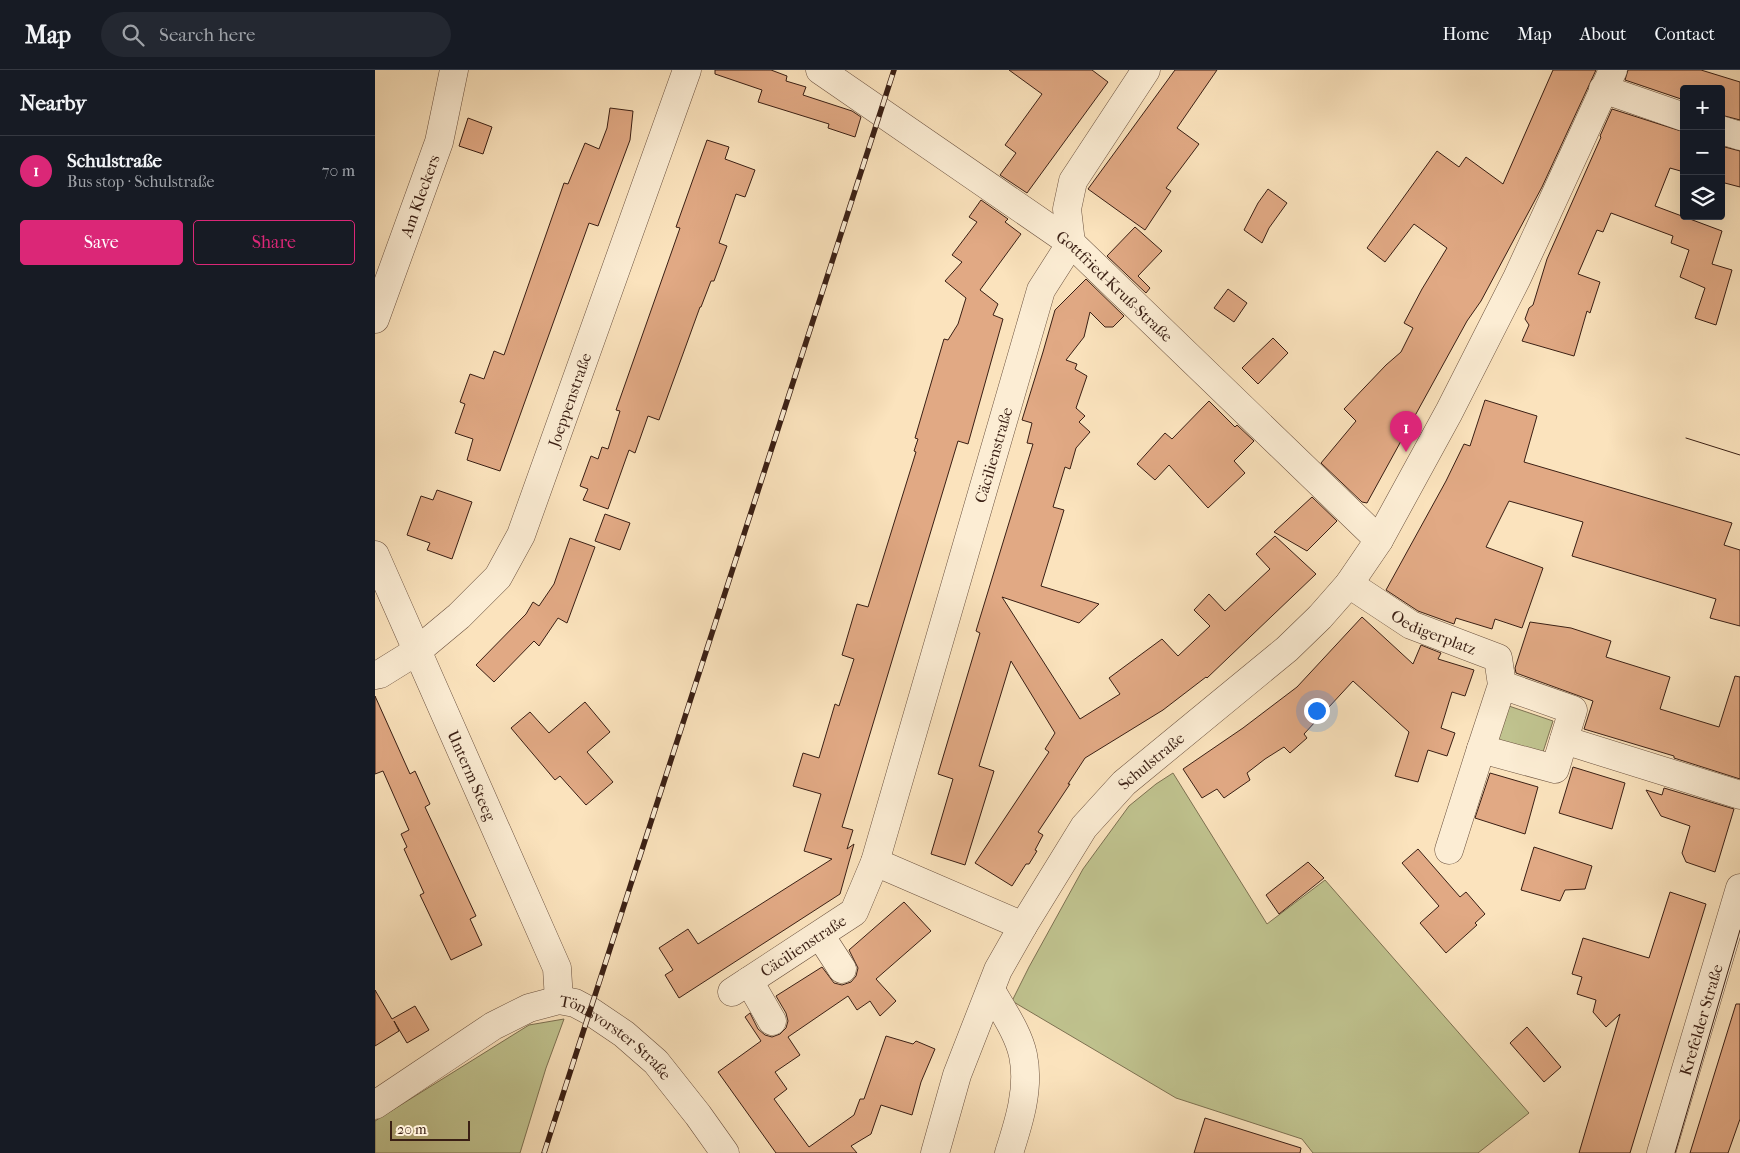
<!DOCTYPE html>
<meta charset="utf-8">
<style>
:root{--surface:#171b24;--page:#242831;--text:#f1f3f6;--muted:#9ea1a6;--line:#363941;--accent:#db2777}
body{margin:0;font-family:"IM FELL French Canon",serif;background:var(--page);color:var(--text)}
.controls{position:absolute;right:15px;top:15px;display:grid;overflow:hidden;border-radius:5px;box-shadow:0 5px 20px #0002}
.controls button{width:45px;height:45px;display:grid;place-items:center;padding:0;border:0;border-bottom:1px solid var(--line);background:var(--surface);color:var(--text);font:25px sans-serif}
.scale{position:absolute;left:15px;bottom:12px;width:80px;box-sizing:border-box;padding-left:5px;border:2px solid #3a1f14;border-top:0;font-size:14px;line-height:18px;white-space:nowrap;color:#3a1f14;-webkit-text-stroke:4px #fcedd4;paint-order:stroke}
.you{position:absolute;left:941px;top:640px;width:18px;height:18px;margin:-12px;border:4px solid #fff;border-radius:50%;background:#1a73e8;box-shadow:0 0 0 8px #1a73e833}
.badge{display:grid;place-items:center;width:32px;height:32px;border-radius:50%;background:var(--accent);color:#fff;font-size:16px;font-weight:700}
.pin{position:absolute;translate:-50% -41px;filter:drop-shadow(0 1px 2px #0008)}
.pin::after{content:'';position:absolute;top:26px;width:18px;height:15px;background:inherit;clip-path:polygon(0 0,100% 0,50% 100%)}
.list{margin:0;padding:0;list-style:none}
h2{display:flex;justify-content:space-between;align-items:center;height:65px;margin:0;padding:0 20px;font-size:21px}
h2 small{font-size:16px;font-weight:400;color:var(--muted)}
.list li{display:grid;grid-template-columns:32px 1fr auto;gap:15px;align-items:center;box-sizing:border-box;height:70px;padding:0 20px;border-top:1px solid var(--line)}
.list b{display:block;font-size:19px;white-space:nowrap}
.list p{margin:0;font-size:16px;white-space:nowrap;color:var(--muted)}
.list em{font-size:16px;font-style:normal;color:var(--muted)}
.actions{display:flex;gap:10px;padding:15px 20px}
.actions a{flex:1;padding:11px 0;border:1px solid var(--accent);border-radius:5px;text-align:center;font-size:18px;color:var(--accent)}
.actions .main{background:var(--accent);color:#fff}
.icon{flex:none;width:28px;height:28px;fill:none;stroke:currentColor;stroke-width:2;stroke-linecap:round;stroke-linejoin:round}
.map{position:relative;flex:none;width:1365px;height:1083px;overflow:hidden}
header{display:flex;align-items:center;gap:30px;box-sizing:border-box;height:70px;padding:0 25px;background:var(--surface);border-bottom:1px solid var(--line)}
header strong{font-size:24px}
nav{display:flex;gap:28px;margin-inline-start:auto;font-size:18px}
.search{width:350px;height:45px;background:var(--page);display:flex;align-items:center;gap:12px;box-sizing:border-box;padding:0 18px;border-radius:28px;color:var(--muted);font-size:19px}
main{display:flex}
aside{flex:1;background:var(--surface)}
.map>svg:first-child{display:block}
.green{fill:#c0c38f;stroke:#7d7152}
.building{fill:#e1a984;stroke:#3a1f14}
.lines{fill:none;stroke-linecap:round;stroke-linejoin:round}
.minor-casing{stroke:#6a503e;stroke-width:29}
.minor{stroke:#fcedd4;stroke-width:28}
.tram{stroke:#3a1f14;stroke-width:1}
.rail-casing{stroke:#3a1f14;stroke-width:5.5}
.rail{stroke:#fcedd4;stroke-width:4;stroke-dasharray:11;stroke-linecap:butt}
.labels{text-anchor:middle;stroke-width:4.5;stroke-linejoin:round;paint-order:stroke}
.street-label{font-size:16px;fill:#3a1f14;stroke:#fcedd4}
</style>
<header>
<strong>Map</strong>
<div class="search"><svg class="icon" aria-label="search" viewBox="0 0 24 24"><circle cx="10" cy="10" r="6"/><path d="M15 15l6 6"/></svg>Search here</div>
<nav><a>Home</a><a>Map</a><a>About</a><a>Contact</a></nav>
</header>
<main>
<aside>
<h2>Nearby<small></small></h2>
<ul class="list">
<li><span class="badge">1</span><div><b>Schulstraße</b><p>Bus stop · Schulstraße</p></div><em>70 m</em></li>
</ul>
<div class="actions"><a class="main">Save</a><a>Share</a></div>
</aside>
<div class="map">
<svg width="1365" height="1083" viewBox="0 0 1365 1083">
<rect width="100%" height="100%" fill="#fbe3bd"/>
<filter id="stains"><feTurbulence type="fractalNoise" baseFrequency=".004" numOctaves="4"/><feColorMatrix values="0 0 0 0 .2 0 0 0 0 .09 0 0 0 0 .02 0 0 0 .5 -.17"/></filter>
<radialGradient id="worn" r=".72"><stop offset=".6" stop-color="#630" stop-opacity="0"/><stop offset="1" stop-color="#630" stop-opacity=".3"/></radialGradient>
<g class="green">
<polygon points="1128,634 1178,651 1167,685 1119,670"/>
<polygon points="798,703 892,854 950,810 1154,1043 1103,1083 938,1083 927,1069 801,1028 637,931 654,897 708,799 754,736 781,714"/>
<polygon points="189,949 171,998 145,1083 0,1083 0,1051 154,955"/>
</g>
<g class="building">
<polygon points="340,0 396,0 412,6 411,11 431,17 428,25 477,41 486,47 480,67 453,58 454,54 383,32 387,20 340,4"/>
<polygon points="634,0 717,0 733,12 652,123 625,105 641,83 630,75 667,24"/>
<polygon points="800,0 842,0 802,58 824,74 791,118 796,121 770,160 713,119"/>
<polygon points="1178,0 1221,0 1167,117 1106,231 1092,251 992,433 987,432 946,393 981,351 969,339 1011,295 1026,282 1038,258 1029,253 1047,219 1072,178 1039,154 1010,192 992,178 1062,81 1084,97 1091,87 1128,114"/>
<polygon points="1253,0 1326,0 1365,12 1365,50 1346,45 1346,19 1309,19 1309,30 1250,10"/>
<polygon points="235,38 258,41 255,70 223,156 214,153 125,401 92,390 98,369 80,363 90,334 85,332 95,304 109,309 119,281 129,285 189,113 193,114 210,73 224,79 232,58"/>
<polygon points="1237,39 1309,62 1309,102 1295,98 1280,136 1347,161 1337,194 1357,200 1341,255 1320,248 1330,218 1305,207 1314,180 1296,173 1298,166 1236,143 1228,162 1222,160 1203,204 1225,212 1215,243 1212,241 1199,286 1147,271 1154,255 1150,249 1154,238 1158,235 1172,189 1226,67 1225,66"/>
<polygon points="93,48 117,57 108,84 84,76"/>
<polygon points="332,70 354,77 350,89 380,100 370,127 361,124 344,173 352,176 339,211 336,211 326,237 325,237 284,350 273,346 260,383 254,380 233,439 208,430 213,419 205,416 216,386 223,389 227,377 233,379 245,341 241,340 305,158 301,157"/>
<polygon points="1346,76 1365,81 1365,117 1346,112"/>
<polygon points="893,119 912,133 894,158 887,173 869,160 883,133"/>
<polygon points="606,130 633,149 630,152 646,164 605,220 623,234 618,245 628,249 593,374 583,371 467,757 478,760 472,779 479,774 465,824 304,928 290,905 298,900 284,878 313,859 323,874 457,789 429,781 446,724 418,716 428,683 444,688 460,634 464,636 479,589 467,585 482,534 493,537 541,382 539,381 543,369 540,368 569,269 573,270 583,254 591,228 570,211 587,192 577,185 602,152 594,147"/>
<polygon points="760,157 787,181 763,206 775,218 771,223 732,186"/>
<polygon points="711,209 749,246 738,257 730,257 715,242 709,267 691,290 702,294 700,299 712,306 701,338 710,346 704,352 715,362 701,378 695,399 690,397 678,437 689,440 666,516 724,534 704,553 627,527 705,649 745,624 734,608 787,569 803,586 835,556 819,540 834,524 850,541 895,499 881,484 900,466 941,504 832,608 831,607 788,640 710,688 693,714 695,714 663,762 668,765 660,780 662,781 654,794 651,794 637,816 600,793 674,682 670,679 680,663 636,591 604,696 619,701 590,795 556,784 578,709 563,704 605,563 601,561 658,374 652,373 657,353 647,350 668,282 680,240"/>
<polygon points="853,219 872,233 859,252 839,238"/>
<polygon points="898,268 913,283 883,314 867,298"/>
<polygon points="1110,330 1162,346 1149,392 1357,453 1349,475 1365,480 1365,556 1335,548 1341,529 1197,486 1208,452 1134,431 1111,477 1168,498 1147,558 1120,549 1117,559 1081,548 1079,554 1043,541 1011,520 1071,411 1089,374 1095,376"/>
<polygon points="834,331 860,357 862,355 879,371 859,391 870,403 833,438 794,395 780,410 762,394 790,363 797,369"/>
<polygon points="62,420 97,432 77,489 52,480 55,473 32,465 46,426 58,430"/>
<polygon points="937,427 962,451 932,481 899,462"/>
<polygon points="230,444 255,453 245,480 220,471"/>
<polygon points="195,468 220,477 192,553 183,548 164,576 159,571 119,612 101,595 151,544 158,532 164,536 179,514"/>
<polygon points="987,547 1038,594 1046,575 1066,583 1063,589 1099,600 1090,626 1077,622 1066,658 1080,663 1072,686 1053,680 1043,712 1020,706 1034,662 978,611 929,664 932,668 915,683 909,677 890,689 872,703 875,710 849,728 842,719 827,728 808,699 868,658 922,617"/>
<polygon points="1155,552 1196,558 1236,571 1231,587 1295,607 1285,639 1344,657 1360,606 1365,607 1365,709 1299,688 1299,686 1209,659 1218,631 1141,603 1140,598"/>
<polygon points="0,626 35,704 40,701 55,734 50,737 101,846 95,849 107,875 76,890 45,825 49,823 29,779 32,777 26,764 34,760 8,701 0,704"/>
<polygon points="210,632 235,662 212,682 238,712 211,735 185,706 180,710 136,658 155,642 174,663"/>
<polygon points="1198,697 1250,713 1237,759 1184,743"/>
<polygon points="1115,703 1163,717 1150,764 1100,748"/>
<polygon points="1289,718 1359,739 1340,802 1311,792 1307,783 1315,756 1286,746 1271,720 1287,725"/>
<polygon points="1159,777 1217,796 1210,819 1190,820 1185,831 1146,820"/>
<polygon points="1043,779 1085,827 1091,822 1110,844 1100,853 1102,855 1071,883 1045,853 1064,836 1027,793"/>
<polygon points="933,792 949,808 904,844 891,825"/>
<polygon points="1295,822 1331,834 1255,1083 1204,1083 1245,944 1231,957 1218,942 1221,930 1202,924 1207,907 1197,904 1208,868 1274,888"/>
<polygon points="529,832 556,861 501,909 521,931 505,946 495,931 482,940 473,926 413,967 425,985 400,1002 412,1019 399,1029 434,1077 479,1045 485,1029 489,1029 511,966 538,974 541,971 560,979 546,1012 537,1045 506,1035 496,1064 476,1076 482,1083 401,1083 343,1002 386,971 370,947 375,943 383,959 390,965 397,967 405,964 411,958 413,951 411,943 401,926 447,897 459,913 467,915 476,912 481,906 483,898 474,880"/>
<polygon points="0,920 17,949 40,936 54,960 32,973 19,951 24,961 0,976"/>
<polygon points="1361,934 1365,934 1365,1049 1353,1083 1315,1083"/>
<polygon points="1152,957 1186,997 1169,1012 1135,973"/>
<polygon points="830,1048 926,1078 925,1083 819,1083"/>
</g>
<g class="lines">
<g class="minor-casing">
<g id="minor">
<path id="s1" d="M445,0L696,173L1004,470"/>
<polyline points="1228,19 1309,47"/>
<polyline points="1346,60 1365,66"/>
<path id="s2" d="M0,249L64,72L79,0"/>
<path id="s3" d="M0,485L182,898L184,930"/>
<path id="s4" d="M974,514L1036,555L1123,588L1127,615L1106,679L1180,699L1198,640L1127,615"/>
<path id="s5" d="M0,605L5,604L42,581L84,546L123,507L146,465L312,0"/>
<polyline points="1189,670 1365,725"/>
<polyline points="1074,780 1106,679"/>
<polyline points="500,792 648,856"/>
<polyline points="445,865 467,899"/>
<polyline points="374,911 397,951"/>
<path d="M616,920C627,940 643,962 648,985C655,1018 644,1052 634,1083"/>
<path id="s6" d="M357,922L479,842L500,792L666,220L696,173L692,139L698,111L771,0"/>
<path id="s7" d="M0,1035L118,956L154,938L184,930L200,933L215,941L249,964L281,992L323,1045L350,1083"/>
<path id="s8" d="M560,1083L582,1005L623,900L648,856L709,757L749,713L912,579L945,547L974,514L1004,470L1074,342L1142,208L1238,0"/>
<path id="s9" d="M1286,1083L1365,818"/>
</g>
</g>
<use href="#minor" class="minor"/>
<g class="tram">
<polyline points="1311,368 1365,385"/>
<polyline points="1300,1083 1365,860"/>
</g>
<g class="rail-casing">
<polyline id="rail" points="169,1083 519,0"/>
</g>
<use href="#rail" class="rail"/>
</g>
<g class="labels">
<g class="street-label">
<text dy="6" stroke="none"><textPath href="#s2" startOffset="131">Am Kleckers</textPath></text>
<text dy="6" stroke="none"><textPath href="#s1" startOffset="366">Gottfried-Kruß-Straße</textPath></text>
<text dy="6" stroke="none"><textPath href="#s5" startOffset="350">Joeppenstraße</textPath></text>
<text dy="6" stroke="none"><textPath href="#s6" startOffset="624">Cäcilienstraße</textPath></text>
<text dy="6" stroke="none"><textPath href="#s4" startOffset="98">Oedigerplatz</textPath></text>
<text dy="6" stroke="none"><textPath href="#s8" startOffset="455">Schulstraße</textPath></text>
<text dy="6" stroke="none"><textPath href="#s3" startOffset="241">Unterm Steeg</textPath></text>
<text dy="6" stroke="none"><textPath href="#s6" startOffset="85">Cäcilienstraße</textPath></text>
<text dy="6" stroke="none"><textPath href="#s9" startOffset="139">Krefelder Straße</textPath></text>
<text dy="6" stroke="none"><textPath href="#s7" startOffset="282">Tönisvorster Straße</textPath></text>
</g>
</g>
<rect width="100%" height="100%" filter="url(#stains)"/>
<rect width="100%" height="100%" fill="url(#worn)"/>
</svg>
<div class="controls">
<button>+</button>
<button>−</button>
<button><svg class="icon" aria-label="layers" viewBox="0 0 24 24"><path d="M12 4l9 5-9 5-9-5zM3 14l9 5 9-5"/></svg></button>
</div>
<div class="scale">20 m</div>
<div class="you"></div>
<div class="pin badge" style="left:1031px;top:382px">1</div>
</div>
</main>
